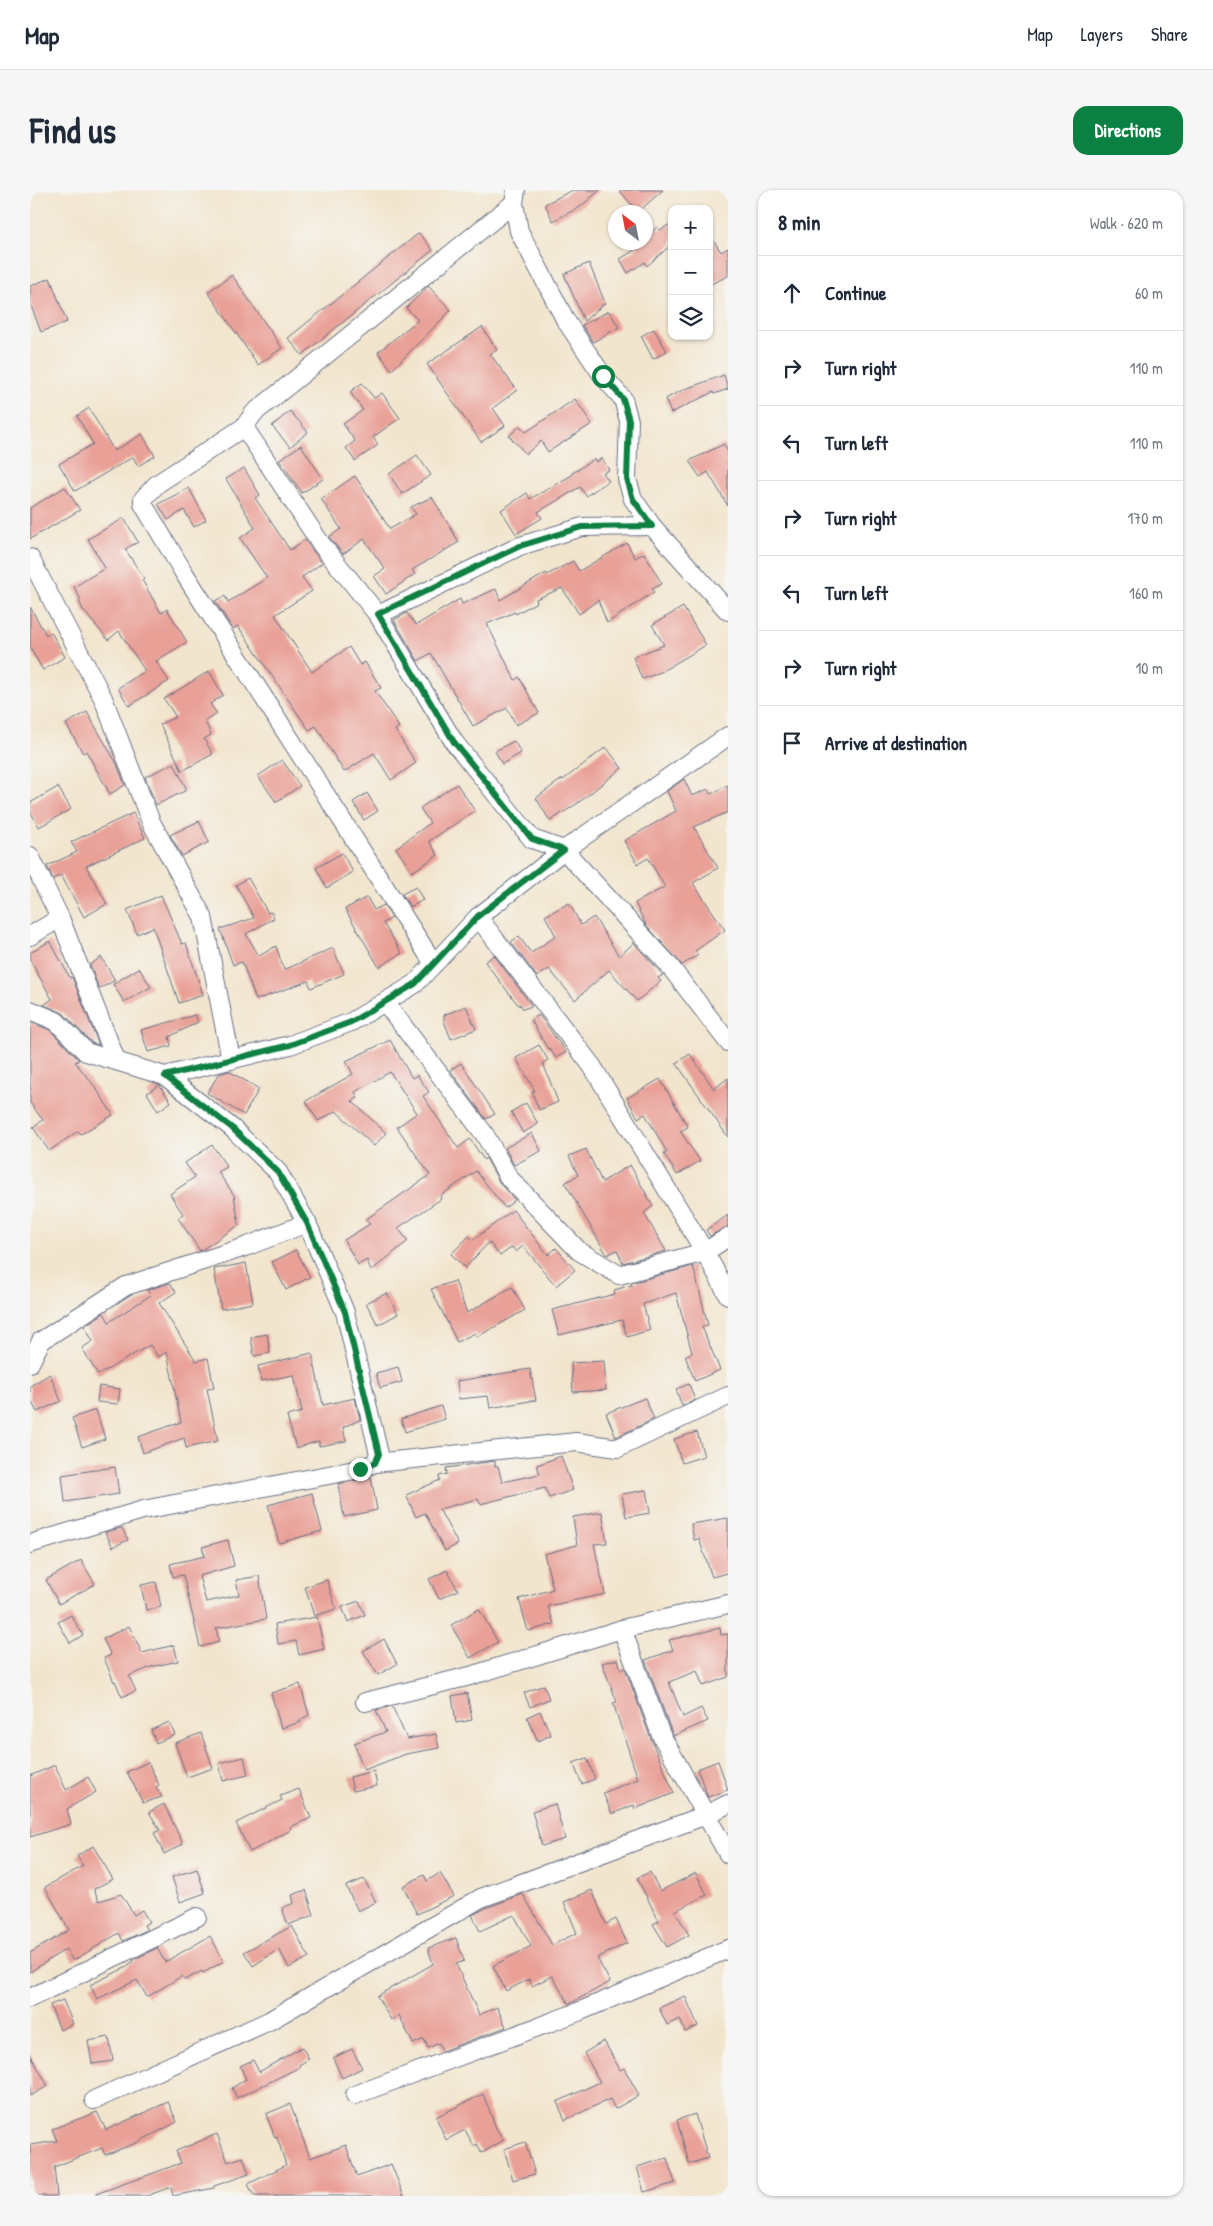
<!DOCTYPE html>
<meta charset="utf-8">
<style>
:root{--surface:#fff;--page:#f6f6f7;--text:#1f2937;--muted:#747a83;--line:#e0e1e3;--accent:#0b8043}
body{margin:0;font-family:"Patrick Hand",sans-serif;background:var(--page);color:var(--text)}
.controls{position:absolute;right:15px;top:15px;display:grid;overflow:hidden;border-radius:10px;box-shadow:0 1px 4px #0004}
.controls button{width:45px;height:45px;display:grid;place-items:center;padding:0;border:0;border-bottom:1px solid var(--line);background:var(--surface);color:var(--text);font:25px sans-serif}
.compass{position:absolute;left:578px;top:15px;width:45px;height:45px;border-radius:50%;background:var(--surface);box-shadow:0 1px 4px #0004;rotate:328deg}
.stop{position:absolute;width:15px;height:15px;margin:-11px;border:4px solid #0b8043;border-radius:50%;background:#fff}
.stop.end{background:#0b8043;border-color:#fff;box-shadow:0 1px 5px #0008}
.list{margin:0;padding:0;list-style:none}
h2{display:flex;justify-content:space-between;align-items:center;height:65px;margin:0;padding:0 20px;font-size:21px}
h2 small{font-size:16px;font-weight:400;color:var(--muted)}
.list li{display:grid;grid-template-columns:32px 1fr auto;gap:15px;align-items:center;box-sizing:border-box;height:75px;padding:0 20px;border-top:1px solid var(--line)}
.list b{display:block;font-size:19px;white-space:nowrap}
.list em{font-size:16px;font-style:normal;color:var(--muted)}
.icon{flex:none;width:28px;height:28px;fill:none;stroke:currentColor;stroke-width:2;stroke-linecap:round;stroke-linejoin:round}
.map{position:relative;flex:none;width:698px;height:2006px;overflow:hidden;border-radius:15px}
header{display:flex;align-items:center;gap:30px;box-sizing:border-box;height:70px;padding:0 25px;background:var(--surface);border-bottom:1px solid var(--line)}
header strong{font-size:24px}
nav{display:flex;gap:28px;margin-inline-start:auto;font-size:18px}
.intro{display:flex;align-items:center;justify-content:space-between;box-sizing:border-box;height:120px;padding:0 30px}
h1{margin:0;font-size:35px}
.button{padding:12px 22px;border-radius:15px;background:var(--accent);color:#fff;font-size:18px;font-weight:700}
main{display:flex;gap:30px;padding:0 30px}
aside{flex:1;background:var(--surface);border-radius:15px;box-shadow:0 1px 4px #0004}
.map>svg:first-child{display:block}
.building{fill:#e9a097}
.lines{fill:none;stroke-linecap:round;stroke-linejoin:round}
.minor-casing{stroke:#666f85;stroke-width:20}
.minor{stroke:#fff;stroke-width:18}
.route{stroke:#0b8043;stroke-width:6}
</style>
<header>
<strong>Map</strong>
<nav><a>Map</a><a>Layers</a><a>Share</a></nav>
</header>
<div class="intro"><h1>Find us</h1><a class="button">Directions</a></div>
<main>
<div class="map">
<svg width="698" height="2006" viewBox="0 0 698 2006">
<rect width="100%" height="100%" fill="#f6f6f2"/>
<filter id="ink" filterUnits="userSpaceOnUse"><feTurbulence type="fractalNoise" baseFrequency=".02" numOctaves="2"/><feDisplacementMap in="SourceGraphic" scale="10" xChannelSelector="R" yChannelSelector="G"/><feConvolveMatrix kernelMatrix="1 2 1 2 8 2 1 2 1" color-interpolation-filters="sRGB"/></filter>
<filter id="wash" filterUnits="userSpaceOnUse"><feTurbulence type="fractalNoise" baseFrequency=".0096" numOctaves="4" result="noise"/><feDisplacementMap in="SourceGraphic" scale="20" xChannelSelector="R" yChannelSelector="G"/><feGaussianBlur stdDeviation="1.12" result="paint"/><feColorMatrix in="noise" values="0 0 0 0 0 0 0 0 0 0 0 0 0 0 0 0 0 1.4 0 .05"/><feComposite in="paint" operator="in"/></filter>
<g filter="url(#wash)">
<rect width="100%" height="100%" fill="#f2e5ce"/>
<g id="blocks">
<g class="building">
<polygon points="543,0 570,0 550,17 523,31 515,14"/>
<polygon points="589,0 633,0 608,22"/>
<polygon points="642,33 642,54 617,76 615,72 598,83 590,69 608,58 606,56 609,52 616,52 616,47 627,37 630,40"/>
<polygon points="389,43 403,60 272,165 258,148"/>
<polygon points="679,43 691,62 698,58 698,86 679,95"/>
<polygon points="559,73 575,113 554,131 534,84"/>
<polygon points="202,85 252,158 228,175 178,102"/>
<polygon points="20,88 37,132 11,142 0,113 0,96"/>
<polygon points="398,96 421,120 362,180 348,162 388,130 376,118"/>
<polygon points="579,121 589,137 563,152 552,135"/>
<polygon points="452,137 467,160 460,164 487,200 463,218 475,236 451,252 397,174"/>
<polygon points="624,139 637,161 623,169 611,146"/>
<polygon points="694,185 698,199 684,204 683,202 641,223 635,209 655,199"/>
<polygon points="332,193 344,208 352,203 370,228 343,247 348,255 325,271 316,258 325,251 313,234 333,220 320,202"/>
<polygon points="545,209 562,234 518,262 511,251 496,264 479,246 490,236 496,242"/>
<polygon points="59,218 84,261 112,244 125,266 108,276 103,267 45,301 29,274 63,254 47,226"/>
<polygon points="260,221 278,242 260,257 242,236"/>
<polygon points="694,254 698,262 698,316 678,282 670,287 659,271"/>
<polygon points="271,255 293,289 272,303 249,270"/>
<polygon points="387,265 401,285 372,304 359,284"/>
<polygon points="572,268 579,280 573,283 579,291 556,306 550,297 508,322 512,328 486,344 471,320 497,303 500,309 542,285 541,284 564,269 566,272"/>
<polygon points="214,278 230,305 225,308 260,360 275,350 292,373 272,387 282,401 245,425 282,482 319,457 330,475 335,472 351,498 345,501 369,537 365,540 386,573 361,590 344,563 314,582 286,536 279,540 208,436 203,439 185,411 195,406 198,412 237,388 210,348 225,338 196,289"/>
<polygon points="325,286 360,339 386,324 381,317 402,307 429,352 382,380 385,384 356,404 344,386 355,379 334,349 313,364 299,347 311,339 291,309"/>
<polygon points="35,297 50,320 0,349 0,318"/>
<polygon points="159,298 176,330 164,337 154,320 138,330 128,314"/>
<polygon points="94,328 108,352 95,359 114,388 112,390 131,423 137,419 157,452 126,471 139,491 99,516 88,498 115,481 89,441 78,450 53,420 49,411 51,410 44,397 75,378 58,349"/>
<polygon points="597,353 605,368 614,363 632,394 622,399 624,402 577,433 568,410 549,424 532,398 506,409 507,412 486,424 485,422 457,434 485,490 489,487 509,523 486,535 477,518 443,536 401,463 388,471 364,430 377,423 386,435 430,409 432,414 466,399 470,410 516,383 517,385 543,371 549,381"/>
<polygon points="0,417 16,445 21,442 35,467 13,480 0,458"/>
<polygon points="653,417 676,455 631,482 612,489 603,467 634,455 622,435"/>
<polygon points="179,481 193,505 180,514 187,524 175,531 181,545 174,549 183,564 152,581 130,534 146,527 134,509"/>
<polygon points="57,522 87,574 95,595 80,604 56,561 53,563 36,534"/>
<polygon points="484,551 491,563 472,574 465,561"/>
<polygon points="576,557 592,578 548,613 520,631 506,608 532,589 533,590"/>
<polygon points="252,570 270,596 246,612 228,586"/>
<polygon points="144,573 157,600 126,615 115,587"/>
<polygon points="654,589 662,606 678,599 681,604 698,595 698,622 664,637 688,678 663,693 695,740 665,761 668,765 652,775 616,735 605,713 635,697 618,668 608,674 594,651 646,621 637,601"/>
<polygon points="427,594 445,621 399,651 408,665 382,682 366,658 400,633 390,618"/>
<polygon points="28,597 41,619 9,637 0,621 0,613"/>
<polygon points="337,603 348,621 334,630 323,612"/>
<polygon points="103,623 115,648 56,676 77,714 54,727 31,685 23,689 17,676 47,662 41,652"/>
<polygon points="169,631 179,652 152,666 140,645"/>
<polygon points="312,663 323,682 297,698 286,678"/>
<polygon points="218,688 238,723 241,722 244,728 216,744 229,766 246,756 254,780 303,758 314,784 281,798 278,791 226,810 212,772 203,775 190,739 224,728 206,695"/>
<polygon points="386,697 393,710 380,717 372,704"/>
<polygon points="131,705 152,754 156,753 173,805 149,813 123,737 107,744 97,720"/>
<polygon points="337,707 344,720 354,715 362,728 353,733 372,763 349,777 315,719"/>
<polygon points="539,713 551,735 564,727 589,766 604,753 633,785 628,788 631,791 607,811 579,780 545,810 519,779 507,787 481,752 489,746 501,763 526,746 515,726"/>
<polygon points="20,751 40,788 42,787 69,855 62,853 33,823 14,815 22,809 0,770 0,763"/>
<polygon points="464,765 502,816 493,819 490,814 489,816 455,772"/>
<polygon points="71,767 85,790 69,799 60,775"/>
<polygon points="109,778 121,797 94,812 83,794"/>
<polygon points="436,816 446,839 421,849 414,831 414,825"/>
<polygon points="165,825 168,832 139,847 141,856 118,862 111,840"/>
<polygon points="509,825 536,862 526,868 519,858 518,859 501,830"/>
<polygon points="0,832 20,840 49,870 45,872 66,898 83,925 51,944 48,941 19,961 3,937 13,930 0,913"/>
<polygon points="360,850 382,888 387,885 399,902 393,906 428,958 440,949 454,970 456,968 471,995 485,1010 475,1018 446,981 410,1006 411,1009 368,1038 378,1051 341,1081 337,1070 328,1075 314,1050 340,1034 335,1030 400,985 367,937 387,923 360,882 325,902 328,908 322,911 356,943 344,956 306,921 288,931 276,911 323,884 316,871"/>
<polygon points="509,855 518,870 513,873 528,912 509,920 502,902 505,901 486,868"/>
<polygon points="660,864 684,899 698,888 698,947 646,873"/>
<polygon points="431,873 465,924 456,929 420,880"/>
<polygon points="199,881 229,899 214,925 177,903 189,884"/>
<polygon points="630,889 658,937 650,941 670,971 647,985 634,964 637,962 615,924 608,928 597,908"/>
<polygon points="129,895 141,912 128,921 117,903"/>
<polygon points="496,913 508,934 493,943 481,922"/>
<polygon points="502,943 511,961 484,975 475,958"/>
<polygon points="182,955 197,977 188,982 204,1005 209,1035 170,1061 148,1028 153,1024 140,1004 165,987 155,973"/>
<polygon points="556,959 572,992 600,975 623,1016 614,1023 636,1061 593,1073 587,1060 577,1065 535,993 548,985 539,966"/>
<polygon points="483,1020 518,1065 526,1058 545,1080 526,1096 493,1056 486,1062 482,1057 470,1066 459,1052 435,1078 421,1064 439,1046 443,1050"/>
<polygon points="698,1025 698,1036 680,1046 676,1040"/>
<polygon points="266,1060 280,1087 256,1100 242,1072"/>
<polygon points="216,1073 223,1113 191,1119 184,1079"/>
<polygon points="663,1076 678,1135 672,1137 690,1180 665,1191 655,1166 662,1163 646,1103 613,1114 620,1140 597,1147 592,1130 529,1145 522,1120 585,1104 584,1100 602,1095 601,1093"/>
<polygon points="425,1091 437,1123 482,1097 495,1120 447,1147 445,1143 427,1152 401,1099"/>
<polygon points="140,1093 146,1102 129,1113 166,1171 178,1168 184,1198 177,1199 188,1251 156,1258 154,1248 113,1263 108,1247 151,1232 137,1162 128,1167 120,1155 68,1185 52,1158 63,1151 54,1136 74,1123 79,1132 121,1105 117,1100"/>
<polygon points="357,1103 368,1124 348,1135 336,1113"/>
<polygon points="237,1144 240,1163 224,1166 221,1147"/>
<polygon points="282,1163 293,1215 325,1208 330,1230 313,1237 316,1251 289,1256 289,1251 266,1258 257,1226 272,1222 264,1185 231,1191 228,1176"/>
<polygon points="574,1171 576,1200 543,1202 541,1173"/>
<polygon points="368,1177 372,1192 350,1198 346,1183"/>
<polygon points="500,1179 506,1210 460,1218 458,1206 429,1209 427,1191"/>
<polygon points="20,1184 31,1211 7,1222 0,1209 0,1196"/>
<polygon points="659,1194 665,1210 652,1216 646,1199"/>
<polygon points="69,1196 90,1199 88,1214 67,1212"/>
<polygon points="615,1208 624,1229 586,1247 576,1223"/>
<polygon points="411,1216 415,1229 375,1242 371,1229"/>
<polygon points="66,1220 75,1249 52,1257 42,1228"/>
<polygon points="667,1242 674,1266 652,1273 644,1249"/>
<polygon points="531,1266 543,1300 519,1308 515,1298 450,1314 448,1309 409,1319 428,1354 415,1361 395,1323 386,1327 376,1305 410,1290 409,1286 417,1284 416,1278 465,1271 465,1276 468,1276 472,1292 510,1284 507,1275"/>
<polygon points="85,1277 89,1304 35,1312 32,1285"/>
<polygon points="341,1287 347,1320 314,1327 308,1294"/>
<polygon points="616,1300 620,1323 596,1327 592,1304"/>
<polygon points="282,1303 292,1341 249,1353 238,1315"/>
<polygon points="572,1322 577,1353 564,1354 575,1404 518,1416 524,1434 498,1441 489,1409 523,1399 514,1364 547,1355 543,1327"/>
<polygon points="698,1328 698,1383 682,1387 669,1349 664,1350 661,1334"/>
<polygon points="92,1338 98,1350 83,1357 75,1342"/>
<polygon points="198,1350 204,1376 169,1386 176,1412 209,1405 206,1390 229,1386 236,1429 186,1438 189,1452 170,1457 153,1385 143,1387 140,1374 175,1366 172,1357"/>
<polygon points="51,1370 65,1394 29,1414 16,1390"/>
<polygon points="417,1380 428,1400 409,1409 399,1389"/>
<polygon points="297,1390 306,1419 284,1426 275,1397"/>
<polygon points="126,1392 131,1417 116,1420 111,1395"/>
<polygon points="329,1411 335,1425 318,1432 312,1417"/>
<polygon points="449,1419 468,1452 440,1468 421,1435"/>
<polygon points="41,1425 53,1445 40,1453 28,1432"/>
<polygon points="287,1427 294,1459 269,1465 266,1451 248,1454 245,1434"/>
<polygon points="99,1436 112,1463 144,1455 148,1471 121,1477 99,1486 106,1501 92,1507 85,1491 84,1492 74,1468 81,1465 73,1449"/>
<polygon points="690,1438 691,1445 698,1444 698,1487 673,1496 667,1481 639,1492 653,1527 671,1518 678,1531 643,1546 615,1470 643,1460 639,1450"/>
<polygon points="354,1449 367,1474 348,1485 333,1461"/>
<polygon points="588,1469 591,1480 595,1478 621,1549 644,1603 605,1619 604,1615 582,1624 573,1603 608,1589 583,1513 587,1512 572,1473"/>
<polygon points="270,1494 279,1525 270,1530 271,1532 251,1538 241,1503"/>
<polygon points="514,1495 519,1509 500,1517 494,1503"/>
<polygon points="437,1503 442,1530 426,1533 422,1506"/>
<polygon points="362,1516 377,1549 406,1544 409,1558 376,1564 334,1580 324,1553 356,1542 346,1520"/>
<polygon points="510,1521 521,1545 508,1551 497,1527"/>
<polygon points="139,1532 145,1545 126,1553 121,1540"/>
<polygon points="171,1543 183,1578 157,1587 145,1553"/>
<polygon points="214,1567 218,1585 193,1591 189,1573"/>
<polygon points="557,1568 565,1589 552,1594 543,1573"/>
<polygon points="688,1571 698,1600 678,1607 667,1579"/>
<polygon points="118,1572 129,1595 126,1597 132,1607 113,1613 97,1582"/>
<polygon points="25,1575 36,1600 58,1587 66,1602 37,1619 41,1634 0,1647 0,1586"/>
<polygon points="344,1581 347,1596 323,1601 320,1587"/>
<polygon points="269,1599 281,1628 260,1637 261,1640 220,1662 206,1633 252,1610 250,1606"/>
<polygon points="134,1614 153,1654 134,1664 124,1643 130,1640 119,1622"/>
<polygon points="525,1614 535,1649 512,1656 502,1621"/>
<polygon points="63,1656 83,1689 64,1699 69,1711 91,1704 104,1725 112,1720 119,1732 114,1735 117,1740 93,1751 89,1743 43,1771 36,1759 0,1782 0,1763 39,1740 15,1697 53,1676 47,1666"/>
<polygon points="167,1679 175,1703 150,1712 142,1687"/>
<polygon points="620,1682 630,1701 666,1683 677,1705 645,1721 659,1745 637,1757 623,1734 629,1731 607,1688"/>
<polygon points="410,1683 424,1706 387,1724 373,1696 394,1685 397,1691"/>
<polygon points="334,1689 346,1712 328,1721 316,1696"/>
<polygon points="276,1700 284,1725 258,1735 252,1718 264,1713 262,1705"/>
<polygon points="562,1700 576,1734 586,1729 597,1753 567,1768 580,1792 539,1814 522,1786 502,1796 499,1789 476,1801 463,1776 501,1756 484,1725 450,1741 442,1725 456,1718 493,1704 522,1755 547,1743 534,1712"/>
<polygon points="262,1736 279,1767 259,1778 249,1759 223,1776 214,1762"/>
<polygon points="180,1746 194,1771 173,1783 172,1781 155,1790 152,1786 117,1807 107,1790 67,1809 60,1795 99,1776 98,1775 104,1771 103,1770 127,1758 135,1772"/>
<polygon points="426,1748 434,1771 426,1774 449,1825 467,1817 476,1837 412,1861 409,1853 398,1858 394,1849 383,1854 369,1825 361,1830 347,1806 403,1774 398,1758"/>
<polygon points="655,1806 668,1836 655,1842 650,1829 637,1835 629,1818"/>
<polygon points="33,1810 43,1834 30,1840 20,1815"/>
<polygon points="79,1847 83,1871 62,1874 58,1851"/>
<polygon points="574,1851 590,1880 594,1878 609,1905 585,1919 580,1909 535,1930 527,1912 570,1892 554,1863"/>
<polygon points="272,1857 279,1869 269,1875 270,1877 207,1908 202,1898 216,1889 210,1876 223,1870 229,1882"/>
<polygon points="322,1859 332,1878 312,1888 303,1868"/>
<polygon points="0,1864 18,1896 0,1906"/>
<polygon points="453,1904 466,1938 474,1950 452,1963 447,1954 444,1956 435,1940 416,1950 406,1927"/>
<polygon points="138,1912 147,1932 106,1953 75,1965 72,1958 24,1977 27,2006 0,2006 0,1955 27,1951 22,1939 67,1922 76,1940"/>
<polygon points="260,1914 280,1968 316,1955 327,1987 361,1974 374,2006 224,2006 218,1994 256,1975 247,1947 245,1948 236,1924"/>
<polygon points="665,1924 678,1968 659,1974 647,1930"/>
<polygon points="187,1944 198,1972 213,1967 219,1984 184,1996 184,1998 143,2006 141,1997 116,2006 66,2006 66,2004 151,1973 146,1961"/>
<polygon points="495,1952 505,1984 483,1990 474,1959"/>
<polygon points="637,1968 645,1993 614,2002 607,1977"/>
</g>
</g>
</g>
<g filter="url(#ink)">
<use href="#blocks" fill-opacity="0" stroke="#666f85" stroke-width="1"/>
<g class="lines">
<g class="minor-casing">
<g id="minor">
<polyline points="486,0 484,13 489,41 536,131 573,186 593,209 599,231 597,289 603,309 622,336 698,421"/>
<polyline points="214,237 291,354 348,425 424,552 502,649 534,660 638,774 698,852"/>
<polyline points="0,368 73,508 121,632 173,727 201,870"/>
<polyline points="348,425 490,356 552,337 622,336"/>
<polyline points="0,666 30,728 86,870"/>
<polyline points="448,727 562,876 675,1062 698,1105"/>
<polyline points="0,746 30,728"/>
<polyline points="404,774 154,383 113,314 113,309 127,294 214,237 224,223 484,13"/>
<polyline points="355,812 455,945 479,988 549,1061 589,1085 675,1062 698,1047"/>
<polyline points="0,820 26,831 56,862 135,886 202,938 248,982 277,1033 315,1122 349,1264 345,1273"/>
<polyline points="135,886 260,855 321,832 385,794 448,727 534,660 698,546"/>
<polyline points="0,1173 11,1151 96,1096 215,1057 277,1033"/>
<polyline points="0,1354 113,1320 330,1279 345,1273 546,1252 588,1258 698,1206"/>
<polyline points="592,1439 631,1545 698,1664"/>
<polyline points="335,1512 440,1486 592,1439 698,1414"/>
<polyline points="0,1808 167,1727"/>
<polyline points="325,1905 548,1822 698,1759"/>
<polyline points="64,1910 239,1831 451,1708 676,1625 698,1614"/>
</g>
</g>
<use href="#minor" class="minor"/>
</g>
</g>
<g class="lines" filter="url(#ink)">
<polyline class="route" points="330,1279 345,1273 349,1264 315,1122 277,1033 248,982 202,938 135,886 260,855 321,832 385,794 448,726 534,660 502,649 424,552 348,424 490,356 552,337 622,336 603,309 597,289 599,230 593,209 573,186"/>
</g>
</svg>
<div class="controls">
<button>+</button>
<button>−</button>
<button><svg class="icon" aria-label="layers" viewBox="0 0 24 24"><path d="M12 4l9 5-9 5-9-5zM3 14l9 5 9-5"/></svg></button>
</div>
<svg class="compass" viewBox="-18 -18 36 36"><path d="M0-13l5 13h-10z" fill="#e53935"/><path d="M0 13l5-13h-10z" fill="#747a83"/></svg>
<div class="stop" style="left:573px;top:186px"></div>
<div class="stop end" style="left:330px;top:1279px"></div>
</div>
<aside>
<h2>8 min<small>Walk · 620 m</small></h2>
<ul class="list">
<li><svg class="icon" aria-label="ahead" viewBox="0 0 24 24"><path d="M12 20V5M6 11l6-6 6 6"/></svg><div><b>Continue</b></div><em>60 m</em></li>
<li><svg class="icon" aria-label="right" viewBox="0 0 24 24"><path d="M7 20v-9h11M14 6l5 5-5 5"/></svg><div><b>Turn right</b></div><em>110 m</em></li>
<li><svg class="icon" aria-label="left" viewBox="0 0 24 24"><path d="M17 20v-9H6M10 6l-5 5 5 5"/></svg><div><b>Turn left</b></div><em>110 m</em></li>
<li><svg class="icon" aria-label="right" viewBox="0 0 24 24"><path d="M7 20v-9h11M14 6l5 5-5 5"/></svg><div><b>Turn right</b></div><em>170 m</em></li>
<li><svg class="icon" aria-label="left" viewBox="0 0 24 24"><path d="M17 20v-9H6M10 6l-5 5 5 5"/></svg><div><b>Turn left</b></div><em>160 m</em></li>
<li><svg class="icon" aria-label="right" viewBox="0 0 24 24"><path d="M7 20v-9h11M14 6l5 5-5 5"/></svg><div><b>Turn right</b></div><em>10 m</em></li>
<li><svg class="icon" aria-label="arrive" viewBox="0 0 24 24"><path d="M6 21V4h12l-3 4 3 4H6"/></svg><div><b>Arrive at destination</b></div></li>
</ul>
</aside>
</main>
